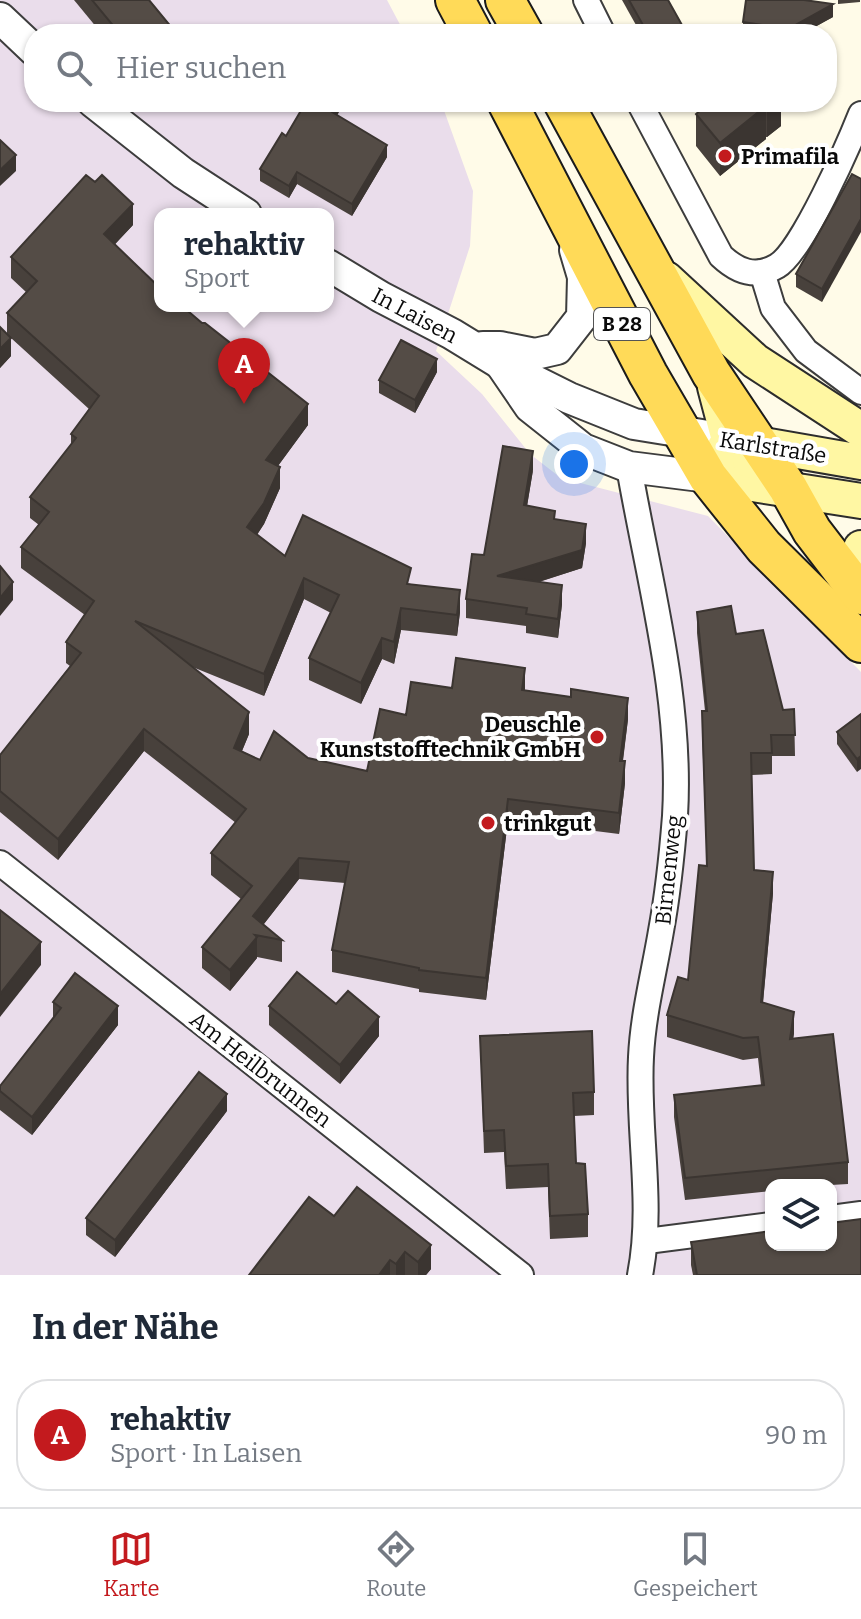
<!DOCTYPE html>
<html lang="de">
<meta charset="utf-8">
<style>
:root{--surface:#fff;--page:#f6f6f7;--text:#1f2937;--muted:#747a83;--line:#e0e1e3;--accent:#c31a1e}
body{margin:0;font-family:Bitter,serif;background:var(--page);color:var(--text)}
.controls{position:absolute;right:24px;bottom:24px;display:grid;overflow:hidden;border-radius:16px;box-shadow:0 2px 6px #0004}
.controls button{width:72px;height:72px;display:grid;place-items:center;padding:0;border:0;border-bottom:2px solid var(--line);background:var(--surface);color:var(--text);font:40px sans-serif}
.you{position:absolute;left:574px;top:464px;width:28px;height:28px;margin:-20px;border:6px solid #fff;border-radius:50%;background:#1a73e8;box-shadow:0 0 0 12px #1a73e833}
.badge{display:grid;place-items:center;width:52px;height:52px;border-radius:50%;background:var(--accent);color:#fff;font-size:26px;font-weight:700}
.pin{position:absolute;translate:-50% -66px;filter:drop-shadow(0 2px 4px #0008)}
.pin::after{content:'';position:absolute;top:42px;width:28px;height:24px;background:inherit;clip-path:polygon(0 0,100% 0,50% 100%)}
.popup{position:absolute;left:154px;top:208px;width:180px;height:104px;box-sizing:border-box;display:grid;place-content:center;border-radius:16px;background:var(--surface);filter:drop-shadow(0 2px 6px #0005);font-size:26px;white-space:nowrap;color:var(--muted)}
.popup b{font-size:30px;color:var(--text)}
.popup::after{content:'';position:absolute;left:50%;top:100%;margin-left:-16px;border:16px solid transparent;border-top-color:var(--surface)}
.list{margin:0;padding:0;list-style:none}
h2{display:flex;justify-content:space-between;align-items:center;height:104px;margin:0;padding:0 32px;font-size:34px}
h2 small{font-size:26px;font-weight:400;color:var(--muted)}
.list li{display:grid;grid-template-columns:52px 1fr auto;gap:24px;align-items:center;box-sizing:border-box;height:112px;margin:0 16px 16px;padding:0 16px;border:2px solid var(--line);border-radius:32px}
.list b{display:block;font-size:30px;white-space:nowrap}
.list p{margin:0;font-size:26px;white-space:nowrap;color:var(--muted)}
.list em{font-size:26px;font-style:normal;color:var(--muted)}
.icon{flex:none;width:44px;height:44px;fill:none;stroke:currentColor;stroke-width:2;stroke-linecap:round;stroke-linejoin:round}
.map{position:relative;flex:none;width:861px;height:1275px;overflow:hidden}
.search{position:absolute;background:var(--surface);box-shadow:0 2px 6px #0004;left:24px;right:24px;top:24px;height:88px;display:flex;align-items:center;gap:20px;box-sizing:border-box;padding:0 28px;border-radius:32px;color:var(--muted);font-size:30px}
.sheet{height:232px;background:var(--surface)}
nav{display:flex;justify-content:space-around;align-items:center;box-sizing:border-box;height:112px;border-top:2px solid var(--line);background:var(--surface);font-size:22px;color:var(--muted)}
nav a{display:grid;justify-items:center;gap:4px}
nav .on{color:var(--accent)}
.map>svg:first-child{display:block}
.industrial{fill:#eaddeb;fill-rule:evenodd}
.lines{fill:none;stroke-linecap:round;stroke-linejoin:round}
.minor-casing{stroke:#3d3d3d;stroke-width:28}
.tertiary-casing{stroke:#3d3d3d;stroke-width:34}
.secondary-casing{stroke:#2c2c2c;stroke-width:38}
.primary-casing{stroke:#1b1b1b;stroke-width:42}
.minor{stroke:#fff;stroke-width:24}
.tertiary{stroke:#fff;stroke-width:30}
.secondary{stroke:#fff7a3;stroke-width:34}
.primary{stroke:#ffda58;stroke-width:38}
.wall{fill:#48413c}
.shaded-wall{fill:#3b3531}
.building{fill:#544c46;stroke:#3b3531;stroke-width:2}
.poi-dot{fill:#c31a1e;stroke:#fff;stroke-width:3}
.labels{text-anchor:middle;stroke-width:8;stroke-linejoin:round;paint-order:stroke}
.shield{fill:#fff;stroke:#545454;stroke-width:2}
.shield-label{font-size:20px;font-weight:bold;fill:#0a0a0a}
.poi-label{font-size:22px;font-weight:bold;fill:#0a0a0a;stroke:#fff;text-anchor:start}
.street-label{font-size:22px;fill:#0a0a0a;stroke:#fff}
</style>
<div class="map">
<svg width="861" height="1275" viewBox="0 0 861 1275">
<rect width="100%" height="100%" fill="#fffbe8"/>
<path class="industrial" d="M0,0H387L405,34H34V102H441L473,191L470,246L436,351L482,394L530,454L561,478L708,516L861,672V1275H0ZM160,214H328V306H160ZM771,1185H831V1245H771Z"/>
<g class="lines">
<g class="minor-casing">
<g id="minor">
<polyline points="586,0 603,34"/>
<path d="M639,102L721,256C737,271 755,279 777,266C802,252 849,144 861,114"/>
<polyline points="762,272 773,308 806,351 861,392"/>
<path d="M629,467C649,582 682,698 675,816C672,854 668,893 661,931C654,973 643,1014 641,1057C637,1129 654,1204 640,1275"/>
<polyline points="0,863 521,1275"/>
<polyline points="831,1218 861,1214"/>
<polyline points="647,1241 771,1225"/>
</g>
</g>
<g class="tertiary-casing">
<g id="tertiary">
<polyline points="0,18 34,50"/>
<polyline points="93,102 183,173 246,214"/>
<polyline points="328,265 381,297 452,334 501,364 569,398 634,424 751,443"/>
<polyline points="483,347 500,347 535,354 557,349 582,317 583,277 575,250"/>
<polyline points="502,366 530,407 583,449 629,467 708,477"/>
</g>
</g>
<g class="secondary-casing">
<g id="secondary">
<polyline points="666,279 755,361 861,430"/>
<polyline points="715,387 729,440 708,477 861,501"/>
<polyline points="750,461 757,444 861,462"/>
<polyline points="861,548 861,575"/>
</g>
</g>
<g class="primary-casing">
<g id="primary">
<polyline points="455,0 473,34"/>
<polyline points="505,0 524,34"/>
<polyline points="507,102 648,374 708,477 764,547 861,643"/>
<polyline points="563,102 711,373 788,488 812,531 861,595"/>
</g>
</g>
<use href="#minor" class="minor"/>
<use href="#tertiary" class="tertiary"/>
<use href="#secondary" class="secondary"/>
<use href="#primary" class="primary"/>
</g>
<g class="wall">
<polygon points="74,0 149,0 177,34 102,34"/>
<polygon points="622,0 668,0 687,34 641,34"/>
<polygon points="838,0 860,0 860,2 838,4"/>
<polygon points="833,17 802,34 743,34 743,22"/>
<polygon points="781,102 781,126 767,137 766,137 766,139 720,176 696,146 696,114"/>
<polygon points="337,115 387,157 352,216 297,184 289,198 260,181 260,169 286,136"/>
<polygon points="852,174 822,302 796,287 796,274"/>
<polygon points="133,225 114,245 151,280 308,425 278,466 280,488 264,524 257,535 285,556 411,584 460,612 457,636 401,630 394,664 382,659 361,704 309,680 309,658 331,613 304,599 264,696 190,666 249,734 242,751 260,760 308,758 367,771 406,715 452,688 525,690 628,719 623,761 625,783 619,834 508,820 486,1000 419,992 419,989 332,972 332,950 345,883 299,879 263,925 282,940 282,962 257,957 257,958 230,991 202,968 202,947 241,899 211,875 211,853 236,823 144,751 58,860 0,812 0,755 70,666 66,663 66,642 85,615 21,568 21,547 39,525 30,518 30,497 71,445 71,434 89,409 11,338 11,356 0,368 0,327 7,334 7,313 26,292 11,278 11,257"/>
<polygon points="437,372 415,413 379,393 379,380"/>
<polygon points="533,470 527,506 555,519 586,543 582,568 539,582 562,604 558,638 526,633 526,626 466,618 466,599 484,555"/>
<polygon points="697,612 736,634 783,710 794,709 795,756 772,756 772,774 752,775 754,870 773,893 763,1003 794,1033 793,1039 848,1162 848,1184 831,1185 771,1185 771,1191 685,1200 674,1117 674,1095 761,1085 758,1058 743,1060 667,1037 667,1015 688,980 707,866 702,733 702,711 705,711 697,633"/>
<polygon points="861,714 857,772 837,744 837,732"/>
<polygon points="53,1002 118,1025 32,1135 0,1110 0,1086 53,1018"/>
<polygon points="269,1006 379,1036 340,1084 269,1025"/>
<polygon points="480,1036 594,1092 594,1115 574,1116 576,1163 588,1214 588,1237 550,1239 548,1187 506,1189 504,1152 484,1153"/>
<polygon points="227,1111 115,1257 86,1235 86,1218"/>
<polygon points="357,1187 431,1269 426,1275 249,1275 334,1216"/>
<polygon points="691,1242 861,1275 693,1275 691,1265"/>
</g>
<g class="shaded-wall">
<polygon points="833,4 833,17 802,34 788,34 788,29"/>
<polygon points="338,102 345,102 332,124 332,112"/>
<polygon points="771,102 781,102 781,126 767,137 767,105"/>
<polygon points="766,106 766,139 720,176 720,143"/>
<polygon points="387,145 387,157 352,216 352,204"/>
<polygon points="16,155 16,171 0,186 0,170"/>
<polygon points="297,172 297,184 289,198 289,186"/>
<polygon points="133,204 133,225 104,256 104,234"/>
<polygon points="861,219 861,232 822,302 822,289"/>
<polygon points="11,338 11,356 0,368 0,349"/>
<polygon points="437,359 437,372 415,413 415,400"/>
<polygon points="308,404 308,425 266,482 266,460"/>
<polygon points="533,451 533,470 524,524 524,505"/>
<polygon points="280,467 280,488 264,524 247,549 247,527"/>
<polygon points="586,524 586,543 582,568 497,595 497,576"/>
<polygon points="304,578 304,599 264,696 264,674"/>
<polygon points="13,582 13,600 0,616 0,598"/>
<polygon points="562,585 562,604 558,638 558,619"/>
<polygon points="460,590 460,612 457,636 457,615"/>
<polygon points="401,608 401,630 394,664 394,642"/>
<polygon points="382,638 382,659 361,704 361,683"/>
<polygon points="525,668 525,689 522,711 522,690"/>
<polygon points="628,698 628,719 620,782 620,761"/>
<polygon points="249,712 249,734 234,770 234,748"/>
<polygon points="144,729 144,751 58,860 58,839"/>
<polygon points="861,756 861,769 857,772 857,759"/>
<polygon points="625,761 625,783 619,834 619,813"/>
<polygon points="508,799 508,820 486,1000 486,978"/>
<polygon points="299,858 299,879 253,938 253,916"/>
<polygon points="773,872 773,893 761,1023 761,1002"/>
<polygon points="257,937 257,958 230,991 230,970"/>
<polygon points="41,942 41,965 0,1017 0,994"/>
<polygon points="118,1006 118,1025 32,1135 32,1117"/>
<polygon points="794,1012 794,1033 790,1061 790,1039"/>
<polygon points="379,1017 379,1036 340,1084 340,1065"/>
<polygon points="227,1094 227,1111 115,1257 115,1240"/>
<polygon points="431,1245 431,1269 426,1275 418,1275 418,1262"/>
<polygon points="405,1252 405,1275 396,1275 396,1264"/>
<polygon points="390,1260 390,1275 379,1275"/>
</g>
<g class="building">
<polygon points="92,0 149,0 177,34 120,34"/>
<polygon points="629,0 668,0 687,34 648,34"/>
<polygon points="746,0 804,0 833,4 788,29 743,22"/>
<polygon points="306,102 338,102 332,112 387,145 352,204 297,172 289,186 260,169 282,133 286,136"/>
<polygon points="710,102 771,102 767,105 762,104 766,106 720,143 696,114"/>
<polygon points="0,140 16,155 0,170"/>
<polygon points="852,174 861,179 861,219 822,289 796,274"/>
<polygon points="86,175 95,182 102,175 133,204 104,234 160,288 160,306 182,306 202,323 205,323 308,404 266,460 280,467 264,503 247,527 285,556 303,515 411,568 407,584 460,590 457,615 401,608 394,642 382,638 361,683 309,658 339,595 304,578 264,674 135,621 249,712 234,748 260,760 274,731 308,758 367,771 380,709 406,715 411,682 452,688 456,658 525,668 522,690 571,697 571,689 628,698 620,761 625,761 619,813 508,799 486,978 419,970 419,968 332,950 349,862 299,858 253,916 282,940 255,935 257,937 230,970 202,947 252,886 211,853 246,809 144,729 58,839 0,791 0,755 81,653 66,642 94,601 21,547 49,512 30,497 76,438 71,434 99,396 7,313 37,281 11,257"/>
<polygon points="0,327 11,338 0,349"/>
<polygon points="401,340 437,359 415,400 379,380"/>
<polygon points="503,446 533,451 524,505 555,511 554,519 586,524 582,550 497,576 562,585 558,619 526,614 527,608 466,599 472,554 484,555"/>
<polygon points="0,566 13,582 0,598"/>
<polygon points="731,606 736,634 763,630 783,710 794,709 795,735 771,735 772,753 751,753 754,870 773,872 761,1002 794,1012 790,1039 833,1034 848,1162 685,1178 674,1095 764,1085 758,1037 743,1038 667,1015 678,977 688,980 699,865 707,866 702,711 707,711 697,612"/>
<polygon points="861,714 861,756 857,759 837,732"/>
<polygon points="0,910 41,942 0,994"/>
<polygon points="297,972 336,1004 348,991 379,1017 340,1065 269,1006"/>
<polygon points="75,973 118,1006 32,1117 0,1091 0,1086 61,1008 53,1002"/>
<polygon points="592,1031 594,1092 573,1093 576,1163 585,1164 588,1214 550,1216 548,1164 506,1166 504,1130 484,1131 480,1036"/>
<polygon points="199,1072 227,1094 115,1240 86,1218"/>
<polygon points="357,1187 431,1245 418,1262 405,1252 396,1264 390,1260 379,1275 249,1275 309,1197 334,1216"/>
<polygon points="861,1219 861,1275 697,1275 691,1242 771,1231 771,1245 831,1245 831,1223"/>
</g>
<g class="poi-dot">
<circle cx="725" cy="156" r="8"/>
<circle cx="597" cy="737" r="8"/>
<circle cx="488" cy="823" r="8"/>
</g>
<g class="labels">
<rect class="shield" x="594" y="308" width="56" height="32" rx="6"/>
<g class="shield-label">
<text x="622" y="331">B 28</text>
</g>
<g class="poi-label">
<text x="741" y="164">Primafila</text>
<text x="581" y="732" text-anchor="end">Deuschle<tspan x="581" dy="25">Kunststofftechnik GmbH</tspan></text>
<text x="504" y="831">trinkgut</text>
</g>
<g class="street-label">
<text transform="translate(415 315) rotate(28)" y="8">In Laisen</text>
<text transform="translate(773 447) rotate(9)" y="8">Karlstraße</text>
<text transform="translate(668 870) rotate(-84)" y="8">Birnenweg</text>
<text transform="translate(261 1069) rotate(38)" y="8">Am Heilbrunnen</text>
</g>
</g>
</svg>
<div class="controls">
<button><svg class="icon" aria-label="layers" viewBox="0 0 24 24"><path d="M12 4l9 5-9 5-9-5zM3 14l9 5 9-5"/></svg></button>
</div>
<div class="you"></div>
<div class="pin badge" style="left:244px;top:404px">A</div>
<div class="popup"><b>rehaktiv</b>Sport</div>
<div class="search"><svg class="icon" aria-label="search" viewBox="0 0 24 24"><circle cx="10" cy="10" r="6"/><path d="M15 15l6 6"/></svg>Hier suchen</div>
</div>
<section class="sheet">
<h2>In der Nähe<small></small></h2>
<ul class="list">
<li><span class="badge">A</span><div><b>rehaktiv</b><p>Sport · In Laisen</p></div><em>90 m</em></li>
</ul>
</section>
<nav>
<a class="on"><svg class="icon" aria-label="map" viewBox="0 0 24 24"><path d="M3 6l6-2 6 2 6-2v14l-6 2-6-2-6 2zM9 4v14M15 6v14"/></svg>Karte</a>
<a><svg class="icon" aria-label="directions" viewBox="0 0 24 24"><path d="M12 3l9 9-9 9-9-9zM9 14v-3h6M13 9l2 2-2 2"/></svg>Route</a>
<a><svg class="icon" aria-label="saved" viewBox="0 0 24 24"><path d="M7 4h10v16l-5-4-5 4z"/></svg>Gespeichert</a>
</nav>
